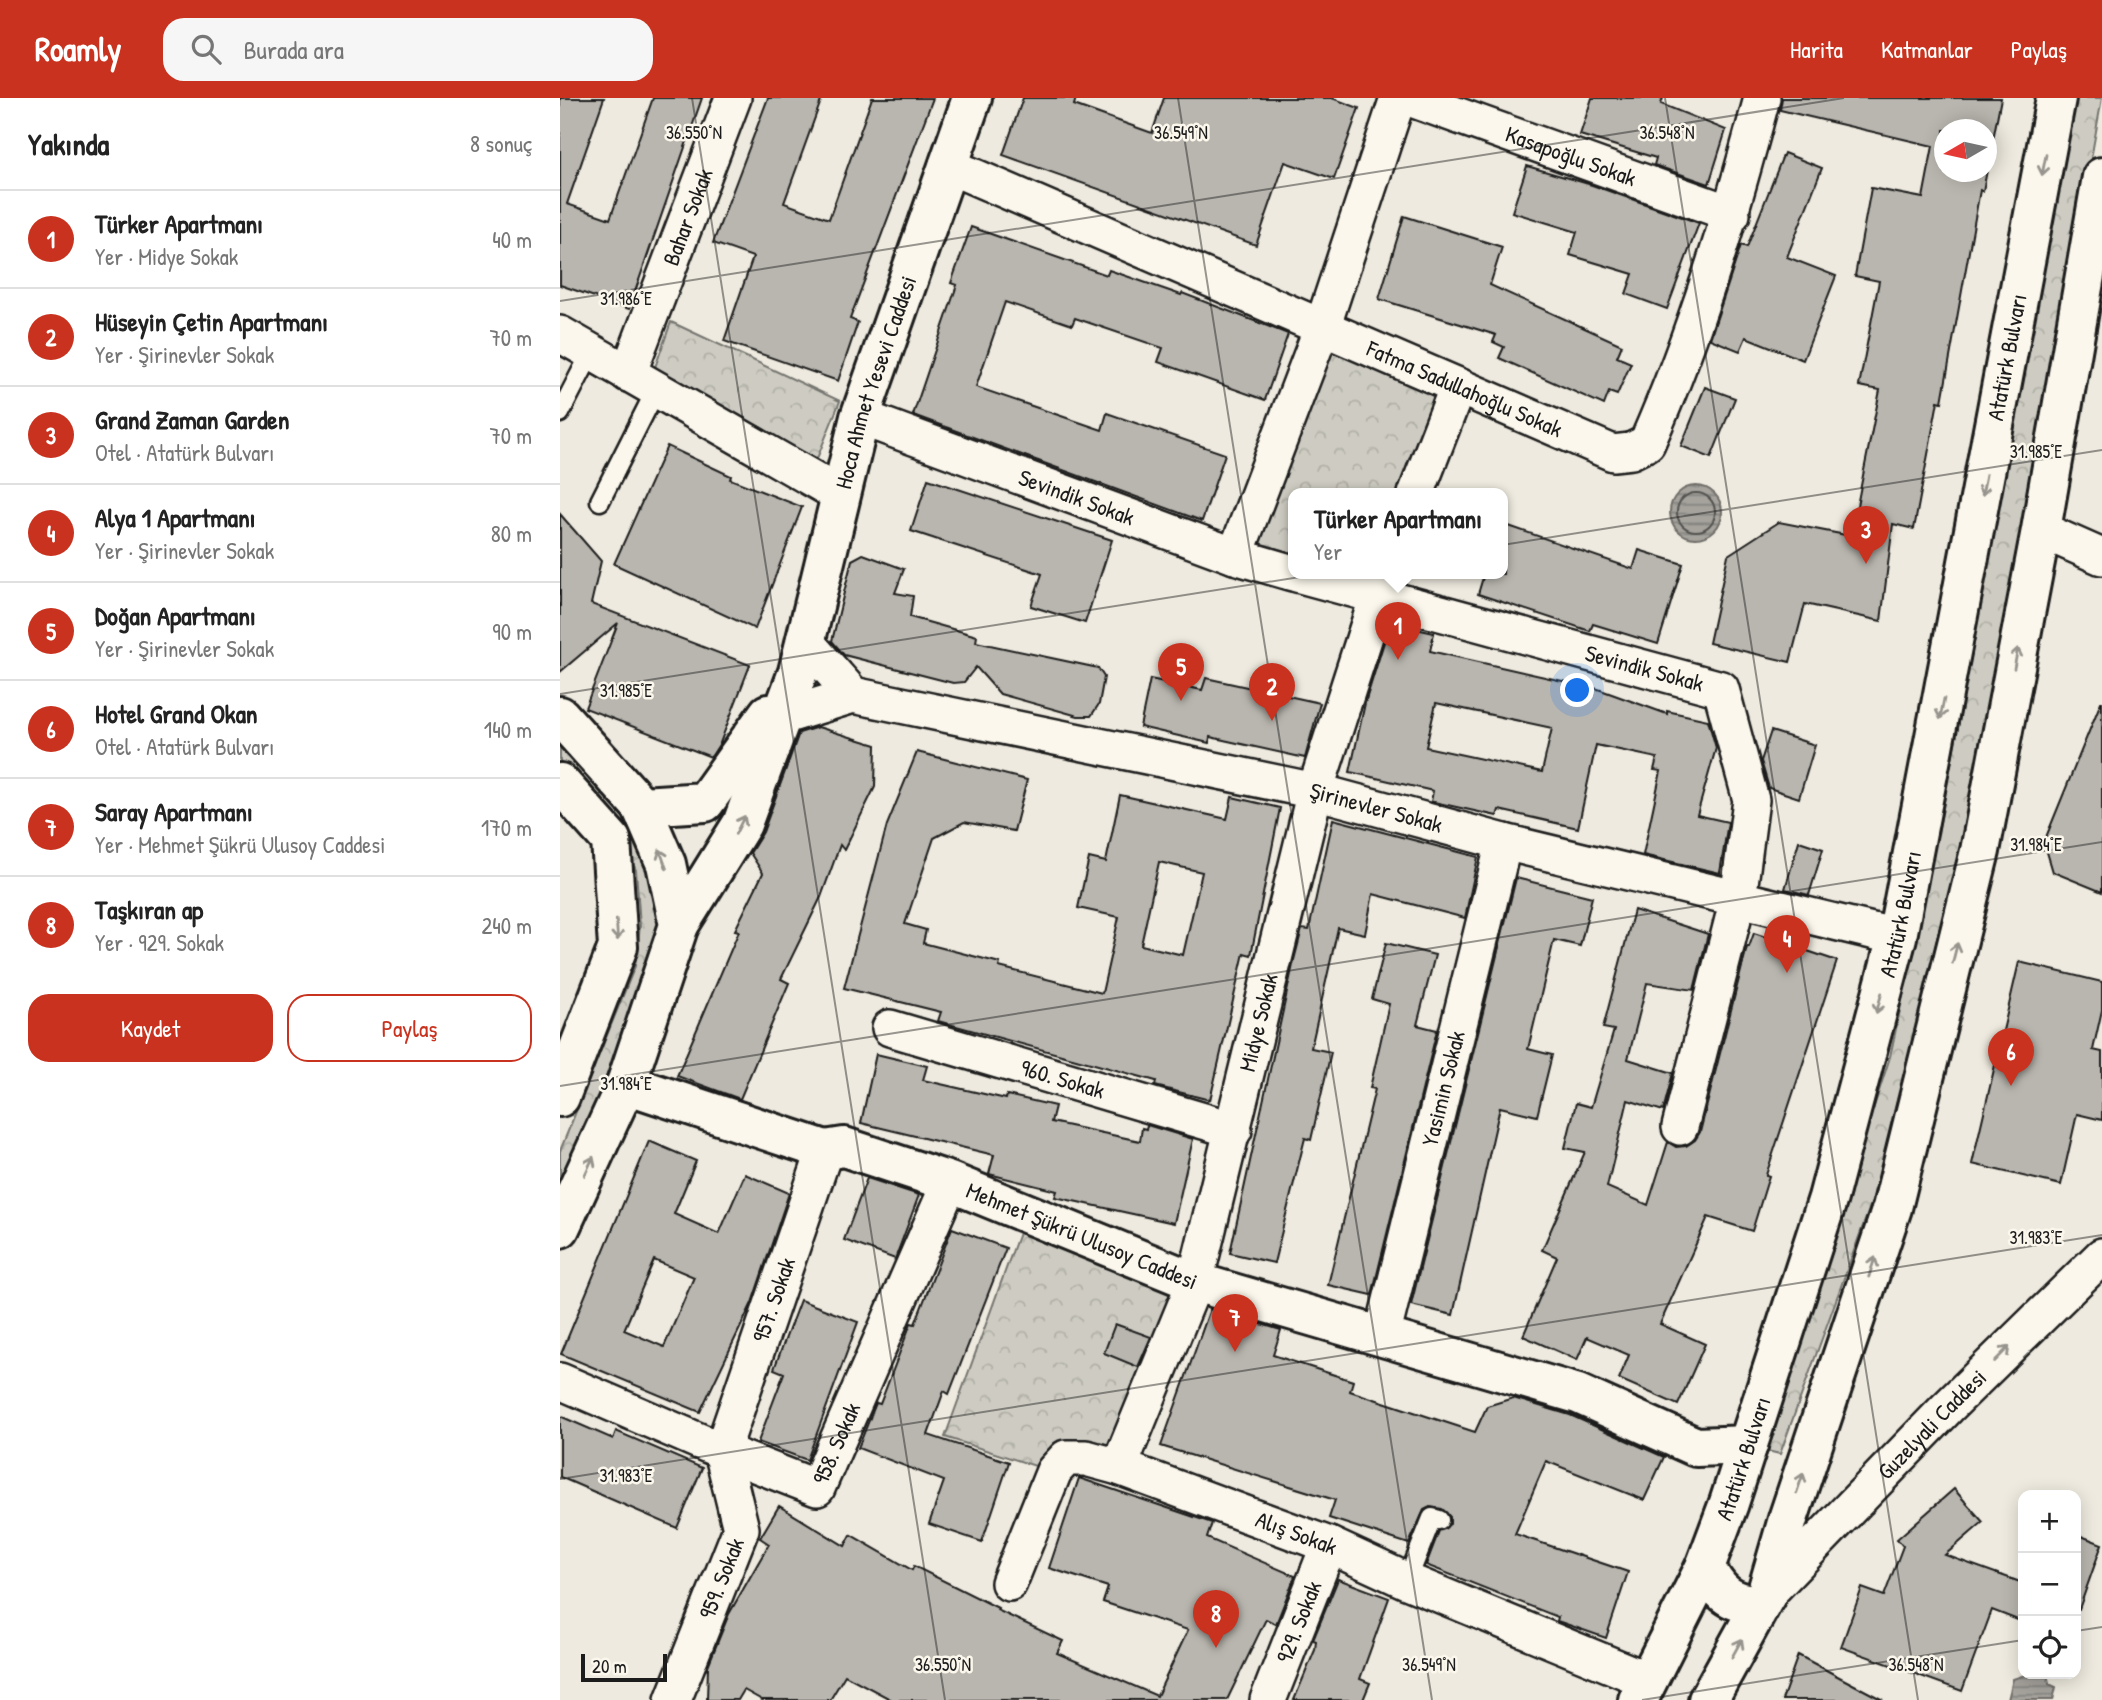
<!DOCTYPE html>
<html lang="tr">
<meta charset="utf-8">
<style>
:root{--surface:#fff;--page:#f6f6f6;--text:#222;--muted:#767676;--line:#e0e0e0;--accent:#c8321e}
body{margin:0;font-family:"Patrick Hand",sans-serif;background:var(--page);color:var(--text)}
.controls{position:absolute;right:21px;bottom:21px;display:grid;overflow:hidden;border-radius:14px;box-shadow:0 4px 18px #0003}
.controls button{width:63px;height:63px;display:grid;place-items:center;padding:0;border:0;border-bottom:2px solid var(--line);background:var(--surface);color:var(--text);font:35px sans-serif}
.compass{position:absolute;left:1374px;top:21px;width:63px;height:63px;border-radius:50%;background:var(--surface);box-shadow:0 4px 18px #0003;rotate:261deg}
.scale{position:absolute;left:21px;bottom:18px;width:86px;box-sizing:border-box;padding-left:7px;border:4px solid #1c1c1c;border-top:0;font-size:19px;line-height:24px;white-space:nowrap;color:#1c1c1c;-webkit-text-stroke:5px #fbf7ec;paint-order:stroke}
.you{position:absolute;left:1018px;top:593px;width:24px;height:24px;margin:-18px;border:5px solid #fff;border-radius:50%;background:#1a73e8;box-shadow:0 0 0 10px #1a73e833}
.badge{display:grid;place-items:center;width:46px;height:46px;border-radius:50%;background:var(--accent);color:#fff;font-size:23px;font-weight:700}
.pin{position:absolute;translate:-50% -58px;filter:drop-shadow(0 2px 4px #0008)}
.pin::after{content:'';position:absolute;top:37px;width:24px;height:21px;background:inherit;clip-path:polygon(0 0,100% 0,50% 100%)}
.popup{position:absolute;left:728px;top:390px;width:220px;height:91px;box-sizing:border-box;display:grid;place-content:center;border-radius:14px;background:var(--surface);filter:drop-shadow(0 2px 5px #0005);font-size:23px;white-space:nowrap;color:var(--muted)}
.popup b{font-size:26px;color:var(--text)}
.popup::after{content:'';position:absolute;left:50%;top:100%;margin-left:-14px;border:14px solid transparent;border-top-color:var(--surface)}
.list{margin:0;padding:0;list-style:none}
h2{display:flex;justify-content:space-between;align-items:center;height:91px;margin:0;padding:0 28px;font-size:30px}
h2 small{font-size:23px;font-weight:400;color:var(--muted)}
.list li{display:grid;grid-template-columns:46px 1fr auto;gap:21px;align-items:center;box-sizing:border-box;height:98px;padding:0 28px;border-top:2px solid var(--line)}
.list b{display:block;font-size:26px;white-space:nowrap}
.list p{margin:0;font-size:23px;white-space:nowrap;color:var(--muted)}
.list em{font-size:23px;font-style:normal;color:var(--muted)}
.actions{display:flex;gap:14px;padding:21px 28px}
.actions a{flex:1;padding:16px 0;border:2px solid var(--accent);border-radius:21px;text-align:center;font-size:24px;color:var(--accent)}
.actions .main{background:var(--accent);color:#fff}
.icon{flex:none;width:38px;height:38px;fill:none;stroke:currentColor;stroke-width:2;stroke-linecap:round;stroke-linejoin:round}
.map{position:relative;flex:none;width:1542px;height:1602px;overflow:hidden}
header{display:flex;align-items:center;gap:42px;box-sizing:border-box;height:98px;padding:0 35px;background:var(--accent);color:#fff}
header strong{font-size:33px}
nav{display:flex;gap:38px;margin-inline-start:auto;font-size:24px}
.search{width:490px;height:63px;background:var(--page);display:flex;align-items:center;gap:18px;box-sizing:border-box;padding:0 24px;border-radius:21px;color:var(--muted);font-size:26px}
main{display:flex}
aside{flex:1;background:var(--surface)}
.map>svg:first-child{display:block}
.park{fill:url(#park-crowns);stroke:#75746f;stroke-width:2}
.water{fill:url(#water-rules);stroke:#6f6d69;stroke-width:2}
.lines{fill:none;stroke-linecap:round;stroke-linejoin:round}
.shore{stroke:#535250;stroke-width:2}
.building{fill:#b9b6af;stroke:#1c1c1c;stroke-width:2;fill-rule:evenodd}
.lane-casing{stroke:#1c1c1c;stroke-width:23}
.street-casing{stroke:#1c1c1c;stroke-width:40}
.secondary-casing{stroke:#1c1c1c;stroke-width:44}
.lane{stroke:#fbf7ec;stroke-width:18}
.street{stroke:#fbf7ec;stroke-width:35}
.secondary{stroke:#fbf7ec;stroke-width:38}
.oneway{stroke:#97948e}
.ticks{fill:none;stroke:#1c1c1c;stroke-width:2;stroke-opacity:0.45}
.labels{text-anchor:middle;stroke-width:5;stroke-linejoin:round;paint-order:stroke}
.street-label{font-size:23px;fill:#1c1c1c;stroke:#fbf7ec}
.ticks-label{font-size:18px;text-anchor:middle;fill:#1c1c1c;stroke:#fbf7ec;stroke-width:5;stroke-linejoin:round;paint-order:stroke}
</style>
<header>
<strong>Roamly</strong>
<div class="search"><svg class="icon" aria-label="search" viewBox="0 0 24 24"><circle cx="10" cy="10" r="6"/><path d="M15 15l6 6"/></svg>Burada ara</div>
<nav><a>Harita</a><a>Katmanlar</a><a>Paylaş</a></nav>
</header>
<main>
<aside>
<h2>Yakında<small>8 sonuç</small></h2>
<ul class="list">
<li><span class="badge">1</span><div><b>Türker Apartmanı</b><p>Yer · Midye Sokak</p></div><em>40 m</em></li>
<li><span class="badge">2</span><div><b>Hüseyin Çetin Apartmanı</b><p>Yer · Şirinevler Sokak</p></div><em>70 m</em></li>
<li><span class="badge">3</span><div><b>Grand Zaman Garden</b><p>Otel · Atatürk Bulvarı</p></div><em>70 m</em></li>
<li><span class="badge">4</span><div><b>Alya 1 Apartmanı</b><p>Yer · Şirinevler Sokak</p></div><em>80 m</em></li>
<li><span class="badge">5</span><div><b>Doğan Apartmanı</b><p>Yer · Şirinevler Sokak</p></div><em>90 m</em></li>
<li><span class="badge">6</span><div><b>Hotel Grand Okan</b><p>Otel · Atatürk Bulvarı</p></div><em>140 m</em></li>
<li><span class="badge">7</span><div><b>Saray Apartmanı</b><p>Yer · Mehmet Şükrü Ulusoy Caddesi</p></div><em>170 m</em></li>
<li><span class="badge">8</span><div><b>Taşkıran ap</b><p>Yer · 929. Sokak</p></div><em>240 m</em></li>
</ul>
<div class="actions"><a class="main">Kaydet</a><a>Paylaş</a></div>
</aside>
<div class="map">
<svg width="1542" height="1602" viewBox="0 0 1542 1602">
<defs>
<pattern id="park-crowns" width="20" height="18" patternUnits="userSpaceOnUse" patternTransform="scale(1.75)"><rect width="20" height="18" fill="#ceccc2"/><path d="M2 6a3 3 0 1 1 6 0M12 15a3 3 0 1 1 6 0" fill="none" stroke="#b0afa6"/></pattern>
<pattern id="water-rules" width="6" height="5" patternUnits="userSpaceOnUse" patternTransform="scale(1.75)"><rect width="6" height="5" fill="#a6a39d"/><path d="M0 2.5h6" fill="none" stroke="#86847f"/></pattern>
</defs>
<rect width="100%" height="100%" fill="#eeeadf"/>
<filter id="ink" filterUnits="userSpaceOnUse"><feTurbulence type="fractalNoise" baseFrequency=".0143" numOctaves="2"/><feDisplacementMap in="SourceGraphic" scale="14" xChannelSelector="R" yChannelSelector="G"/><feConvolveMatrix kernelMatrix="1 2 1 2 8 2 1 2 1" color-interpolation-filters="sRGB"/></filter>
<g filter="url(#ink)">
<g class="park">
<polygon points="1515,0 1542,0 1398,796 1324,1070 1220,1356 1203,1352 1330,959 1382,715"/>
<polygon points="111,224 280,303 256,363 93,275"/>
<polygon points="768,237 888,290 847,396 733,396 733,467 686,453"/>
<polygon points="0,634 70,712 93,761 102,822 95,861 0,1096 0,1053 75,868 80,828 76,772 61,741 0,670"/>
<polygon points="463,1124 624,1189 557,1365 488,1372 385,1339"/>
</g>
<g class="water">
<circle cx="1136" cy="414" r="26"/>
<polygon points="1468,1576 1488,1579 1489,1586 1496,1589 1493,1602 1448,1602 1453,1581"/>
</g>
<g class="lines">
<circle class="shore" cx="1136" cy="414" r="19"/>
</g>
<g class="building">
<polygon points="0,0 44,0 7,106 50,121 93,0 142,0 69,211 0,187"/>
<polygon points="208,0 262,0 224,105 269,121 312,0 373,0 290,221 298,224 278,283 164,243 193,159 153,145"/>
<polygon points="463,0 516,0 514,7 592,35 604,0 772,0 799,10 774,81 725,64 696,147 443,57"/>
<polygon points="1032,0 1103,0 1101,6 1166,32 1149,86 1094,67 1096,60 1020,37"/>
<path d="M1222,0H1441L1423,93L1420,92L1382,304L1378,303L1354,431L1333,426L1321,523L1245,506L1230,564L1149,545L1168,457L1219,424L1291,438L1320,292L1299,288L1319,183L1295,178L1311,90L1363,100L1373,48L1220,12ZM1384,32H1426V74H1384Z"/>
<polygon points="1224,55 1262,70 1227,159 1276,178 1243,262 1186,239 1180,253 1150,241 1181,147 1187,149"/>
<polygon points="967,68 1032,87 1139,125 1107,211 1066,196 1073,176 1010,157 1017,134 952,114"/>
<polygon points="844,118 942,149 930,187 1062,247 1057,259 1071,265 1057,297 1049,294 1044,307 939,260 944,249 933,244 936,237 819,201"/>
<polygon points="411,129 547,177 549,172 621,197 622,195 728,236 705,302 598,264 603,250 515,220 512,227 445,204 416,289 542,332 547,315 665,356 642,423 353,317 397,187 391,185"/>
<polygon points="1145,289 1175,300 1151,360 1121,348"/>
<polygon points="107,348 171,378 170,381 242,409 195,531 54,466"/>
<polygon points="368,381 552,442 525,525 471,508 482,476 351,433"/>
<polygon points="0,416 41,463 31,506 190,567 160,645 151,659 25,610 58,525 0,574"/>
<polygon points="943,426 1073,471 1079,452 1123,466 1098,546 1033,526 1030,533 918,496 924,476 943,476"/>
<polygon points="303,456 344,471 335,495 353,498 350,519 417,538 416,544 538,570 544,579 539,606 531,618 518,618 440,596 416,569 404,584 393,585 284,557 272,543 292,462"/>
<path d="M830,525L874,535L870,553L1038,591L1107,616V613L1148,622L1156,650L1137,717L1168,724L1160,775L1083,757L1101,673L1094,672L1097,660L1036,647L1018,730L939,712L937,718L874,704H871L873,693L790,674L805,605ZM876,605L992,630L982,674L866,649Z"/>
<polygon points="646,580 760,605 745,660 650,639 649,645 580,629 590,581 642,592"/>
<polygon points="1541,604 1542,604 1542,794 1493,774 1484,744"/>
<polygon points="258,629 316,647 315,689 284,752 280,747 261,799 221,881 229,885 180,1001 117,978 179,833 175,832 203,775 190,755 203,734 239,635"/>
<polygon points="1211,633 1255,647 1239,700 1209,690 1201,663"/>
<path d="M357,654L467,682L454,733L404,724L374,740L345,826L366,832L363,845L440,865L439,869L542,895L559,819L518,810L529,760L546,764L560,697L667,721L672,699L720,710L691,857L684,855L650,1002L595,988L596,983L378,923L381,914L284,890L327,727ZM599,764L642,774L623,857L581,847Z"/>
<polygon points="773,721 918,759 905,820 813,796 805,836 778,830 751,950 771,954 751,1042 745,1040 714,1165 670,1155 734,862 742,831 749,832"/>
<polygon points="1239,743 1263,751 1249,797 1225,791"/>
<polygon points="956,780 1032,799 1020,848 994,842 968,951 992,957 977,1018 940,1009 893,1217 851,1207"/>
<polygon points="1074,812 1148,836 1134,892 1087,885 1068,961 1113,975 1103,1013 1068,1002 1047,1089 1088,1107 1108,1044 1116,1049 1126,1048 1135,1042 1140,1034 1187,849 1189,849 1194,835 1277,863 1206,1077 1209,1078 1192,1133 1148,1119 1100,1226 1145,1246 1118,1307 1059,1281 1069,1257 1027,1239 1017,1262 963,1238 997,1159 982,1152 1025,1054 1005,1050 1016,1005 1031,1009 1054,932 1043,930"/>
<polygon points="826,845 875,857 857,927 877,932 812,1197 768,1187 815,991 810,990 829,906 812,901"/>
<polygon points="1459,864 1542,884 1542,912 1533,952 1542,954 1542,1022 1517,1016 1501,1087 1412,1066"/>
<polygon points="316,956 367,968 363,982 446,1001 447,997 495,1008 491,1024 580,1043 582,1030 586,1031 587,1027 633,1041 614,1125 495,1099 497,1093 429,1076 434,1057 301,1025"/>
<path d="M89,1043L136,1063L114,1116L159,1136L185,1076L229,1095L192,1205L140,1314L1,1256ZM94,1162L134,1179L104,1249L64,1232Z"/>
<polygon points="307,1080 359,1097 335,1161 284,1142"/>
<polygon points="392,1130 446,1150 389,1296 384,1293 368,1337 449,1364 422,1444 369,1426 384,1383 298,1350 316,1305 320,1306 351,1225 355,1226"/>
<polygon points="240,1202 298,1224 247,1362 198,1344 224,1275 214,1271"/>
<polygon points="650,1211 721,1232 713,1257 793,1283 790,1293 915,1334 927,1308 953,1300 1010,1317 1104,1359 1084,1402 986,1363 955,1436 1068,1474 1046,1540 1003,1525 997,1523 998,1519 866,1467 879,1433 890,1426 890,1419 882,1411 870,1409 864,1412 849,1446 769,1420 775,1402 601,1348"/>
<polygon points="555,1226 591,1239 578,1269 544,1255"/>
<polygon points="0,1318 53,1341 56,1333 142,1370 117,1430 0,1379"/>
<polygon points="519,1380 652,1425 647,1440 735,1478 716,1526 706,1521 667,1602 332,1602 285,1577 270,1602 202,1602 184,1592 178,1602 147,1602 148,1568 169,1516 209,1446 200,1440 219,1408 285,1448 291,1437 352,1472 354,1468 438,1510 437,1512 503,1543 497,1555 597,1598 628,1532 543,1504 548,1489 489,1470"/>
<polygon points="1394,1391 1423,1424 1385,1457 1463,1485 1463,1524 1432,1512 1402,1593 1281,1549 1302,1490 1324,1498 1343,1448 1337,1441"/>
<polygon points="1516,1436 1542,1446 1519,1511 1516,1511"/>
<polygon points="778,1481 829,1500 800,1581 810,1585 803,1602 734,1602 755,1552 756,1543 753,1542"/>
<polygon points="1238,1557 1283,1581 1323,1602 1222,1602"/>
</g>
<g class="lines">
<g class="lane-casing">
<g id="lane">
<polyline points="0,315 31,255"/>
<polyline points="40,403 96,292"/>
<polyline points="847,1483 872,1420 879,1422"/>
</g>
</g>
<g class="street-casing">
<g id="street">
<path id="s1" d="M849,0L1172,116"/>
<path id="s2" d="M387,67L1053,355L1071,353L1087,345C1136,234 1171,117 1202,0"/>
<polyline points="0,236 279,396"/>
<path id="s3" d="M68,276L173,0"/>
<path id="s4" d="M300,319L675,458L733,475"/>
<polyline points="856,396 898,288"/>
<polyline points="1481,432 1542,459"/>
<polyline points="675,458 763,227 838,0"/>
<path id="s5" d="M737,476L1161,591L1191,702L1178,801L1120,1029"/>
<path id="s6" d="M244,542L293,597L755,693L944,744L1337,839"/>
<polyline points="221,619 293,597"/>
<path id="s7" d="M330,930L674,1032"/>
<path id="s8" d="M822,1239L944,744"/>
<path id="s9" d="M0,1283L162,1353L257,1390L390,1084"/>
<path id="s10" d="M559,1369L635,1184L755,693L825,476"/>
<path id="s11" d="M449,1485L494,1373L506,1360H526L559,1369L769,1447L847,1483L1087,1582"/>
<path id="s12" d="M1206,1497L1388,1309L1542,1158"/>
<path id="s13" d="M113,1602L181,1431L162,1353L265,1052"/>
<path id="s14" d="M708,1602L769,1447"/>
</g>
</g>
<g class="secondary-casing">
<g id="secondary">
<polyline points="0,618 81,708 106,766 119,827 66,986 0,1130"/>
<polyline points="0,685 51,742 58,849 0,999"/>
<polyline points="81,708 145,704 208,616"/>
<path id="s15" d="M119,827L182,726L238,574L300,319L412,0"/>
<path id="s16" d="M66,986L265,1052L284,1049L390,1084L635,1184L1018,1296L1136,1349L1188,1347"/>
<path d="M1145,1469C1158,1492 1168,1505 1196,1506L1206,1497"/>
<path id="s17" d="M1078,1602L1145,1469L1169,1405L1268,1100L1337,839L1496,0"/>
<polyline points="1148,1602 1206,1497 1228,1421 1332,1110 1420,753 1481,432 1542,79"/>
</g>
</g>
<use href="#lane" class="lane"/>
<use href="#street" class="street"/>
<use href="#secondary" class="secondary"/>
</g>
<defs><path id="oneway-shaft" d="M-6 0H5M1.5-3L5.5 0L1.5 3" fill="none" stroke-width="1.6" stroke-linecap="round" stroke-linejoin="round" transform="scale(1.75)"/></defs>
<g class="oneway">
<use href="#oneway-shaft" transform="translate(1484 67) rotate(101)"/>
<use href="#oneway-shaft" transform="translate(1424 387) rotate(101)"/>
<use href="#oneway-shaft" transform="translate(1456 560) rotate(-79)"/>
<use href="#oneway-shaft" transform="translate(1382 611) rotate(101)"/>
<use href="#oneway-shaft" transform="translate(180 727) rotate(-63)"/>
<use href="#oneway-shaft" transform="translate(103 761) rotate(-110)"/>
<use href="#oneway-shaft" transform="translate(57 832) rotate(86)"/>
<use href="#oneway-shaft" transform="translate(1395 855) rotate(-76)"/>
<use href="#oneway-shaft" transform="translate(1319 905) rotate(105)"/>
<use href="#oneway-shaft" transform="translate(29 1068) rotate(-65)"/>
<use href="#oneway-shaft" transform="translate(1312 1169) rotate(-72)"/>
<use href="#oneway-shaft" transform="translate(1442 1256) rotate(-45)"/>
<use href="#oneway-shaft" transform="translate(1240 1385) rotate(-71)"/>
<use href="#oneway-shaft" transform="translate(1177 1550) rotate(-61)"/>
</g>
</g>
<path class="ticks" d="M132,0L385,1602M618,0L872,1602M1105,0L1358,1602M0,203L1284,0M0,596L1542,352M0,988L1542,744M0,1381L1542,1137M1516,1533L1542,1529M1082,1602L1463,1542"/>
<g class="labels">
<g class="street-label">
<text dy="8" stroke="none"><textPath href="#s1" startOffset="172">Kasapoğlu Sokak</textPath></text>
<text dy="8" stroke="none"><textPath href="#s3" startOffset="168">Bahar Sokak</textPath></text>
<text dy="8" stroke="none"><textPath href="#s17" startOffset="1398">Atatürk Bulvarı</textPath></text>
<text dy="8" stroke="none"><textPath href="#s15" startOffset="581">Hoca Ahmet Yesevi Caddesi</textPath></text>
<text dy="8" stroke="none"><textPath href="#s2" startOffset="564">Fatma Sadullahoğlu Sokak</textPath></text>
<text dy="8" stroke="none"><textPath href="#s4" startOffset="231">Sevindik Sokak</textPath></text>
<text dy="8" stroke="none"><textPath href="#s5" startOffset="360">Sevindik Sokak</textPath></text>
<text dy="8" stroke="none"><textPath href="#s6" startOffset="609">Şirinevler Sokak</textPath></text>
<text dy="8" stroke="none"><textPath href="#s17" startOffset="831">Atatürk Bulvarı</textPath></text>
<text dy="8" stroke="none"><textPath href="#s10" startOffset="467">Midye Sokak</textPath></text>
<text dy="8" stroke="none"><textPath href="#s7" startOffset="180">960. Sokak</textPath></text>
<text dy="8" stroke="none"><textPath href="#s8" startOffset="256">Yasimin Sokak</textPath></text>
<text dy="8" stroke="none"><textPath href="#s16" startOffset="483">Mehmet Şükrü Ulusoy Caddesi</textPath></text>
<text dy="8" stroke="none"><textPath href="#s13" startOffset="424">957. Sokak</textPath></text>
<text dy="8" stroke="none"><textPath href="#s12" startOffset="238">Guzelyali Caddesi</textPath></text>
<text dy="8" stroke="none"><textPath href="#s9" startOffset="327">958. Sokak</textPath></text>
<text dy="8" stroke="none"><textPath href="#s17" startOffset="264">Atatürk Bulvarı</textPath></text>
<text dy="8" stroke="none"><textPath href="#s11" startOffset="382">Alış Sokak</textPath></text>
<text dy="8" stroke="none"><textPath href="#s13" startOffset="131">959. Sokak</textPath></text>
<text dy="8" stroke="none"><textPath href="#s14" startOffset="84">929. Sokak</textPath></text>
</g>
</g>
<g class="ticks-label">
<text x="134" y="41">36.550°N</text>
<text x="621" y="41">36.549°N</text>
<text x="1107" y="41">36.548°N</text>
<text x="66" y="207">31.986°E</text>
<text x="1476" y="360">31.985°E</text>
<text x="66" y="599">31.985°E</text>
<text x="1476" y="753">31.984°E</text>
<text x="66" y="992">31.984°E</text>
<text x="1476" y="1146">31.983°E</text>
<text x="66" y="1384">31.983°E</text>
<text x="383" y="1573">36.550°N</text>
<text x="869" y="1573">36.549°N</text>
<text x="1356" y="1573">36.548°N</text>
</g>
</svg>
<div class="controls">
<button>+</button>
<button>−</button>
<button><svg class="icon" aria-label="locate" viewBox="0 0 24 24"><circle cx="12" cy="12" r="6"/><path d="M12 2v4M12 18v4M2 12h4M18 12h4"/></svg></button>
</div>
<svg class="compass" viewBox="-18 -18 36 36"><path d="M0-13l5 13h-10z" fill="#e53935"/><path d="M0 13l5-13h-10z" fill="#767676"/></svg>
<div class="scale">20 m</div>
<div class="you"></div>
<div class="pin badge" style="left:838px;top:562px">1</div>
<div class="popup"><b>Türker Apartmanı</b>Yer</div>
<div class="pin badge" style="left:712px;top:623px">2</div>
<div class="pin badge" style="left:1306px;top:466px">3</div>
<div class="pin badge" style="left:1227px;top:875px">4</div>
<div class="pin badge" style="left:621px;top:603px">5</div>
<div class="pin badge" style="left:1451px;top:988px">6</div>
<div class="pin badge" style="left:675px;top:1254px">7</div>
<div class="pin badge" style="left:656px;top:1550px">8</div>
</div>
</main>
